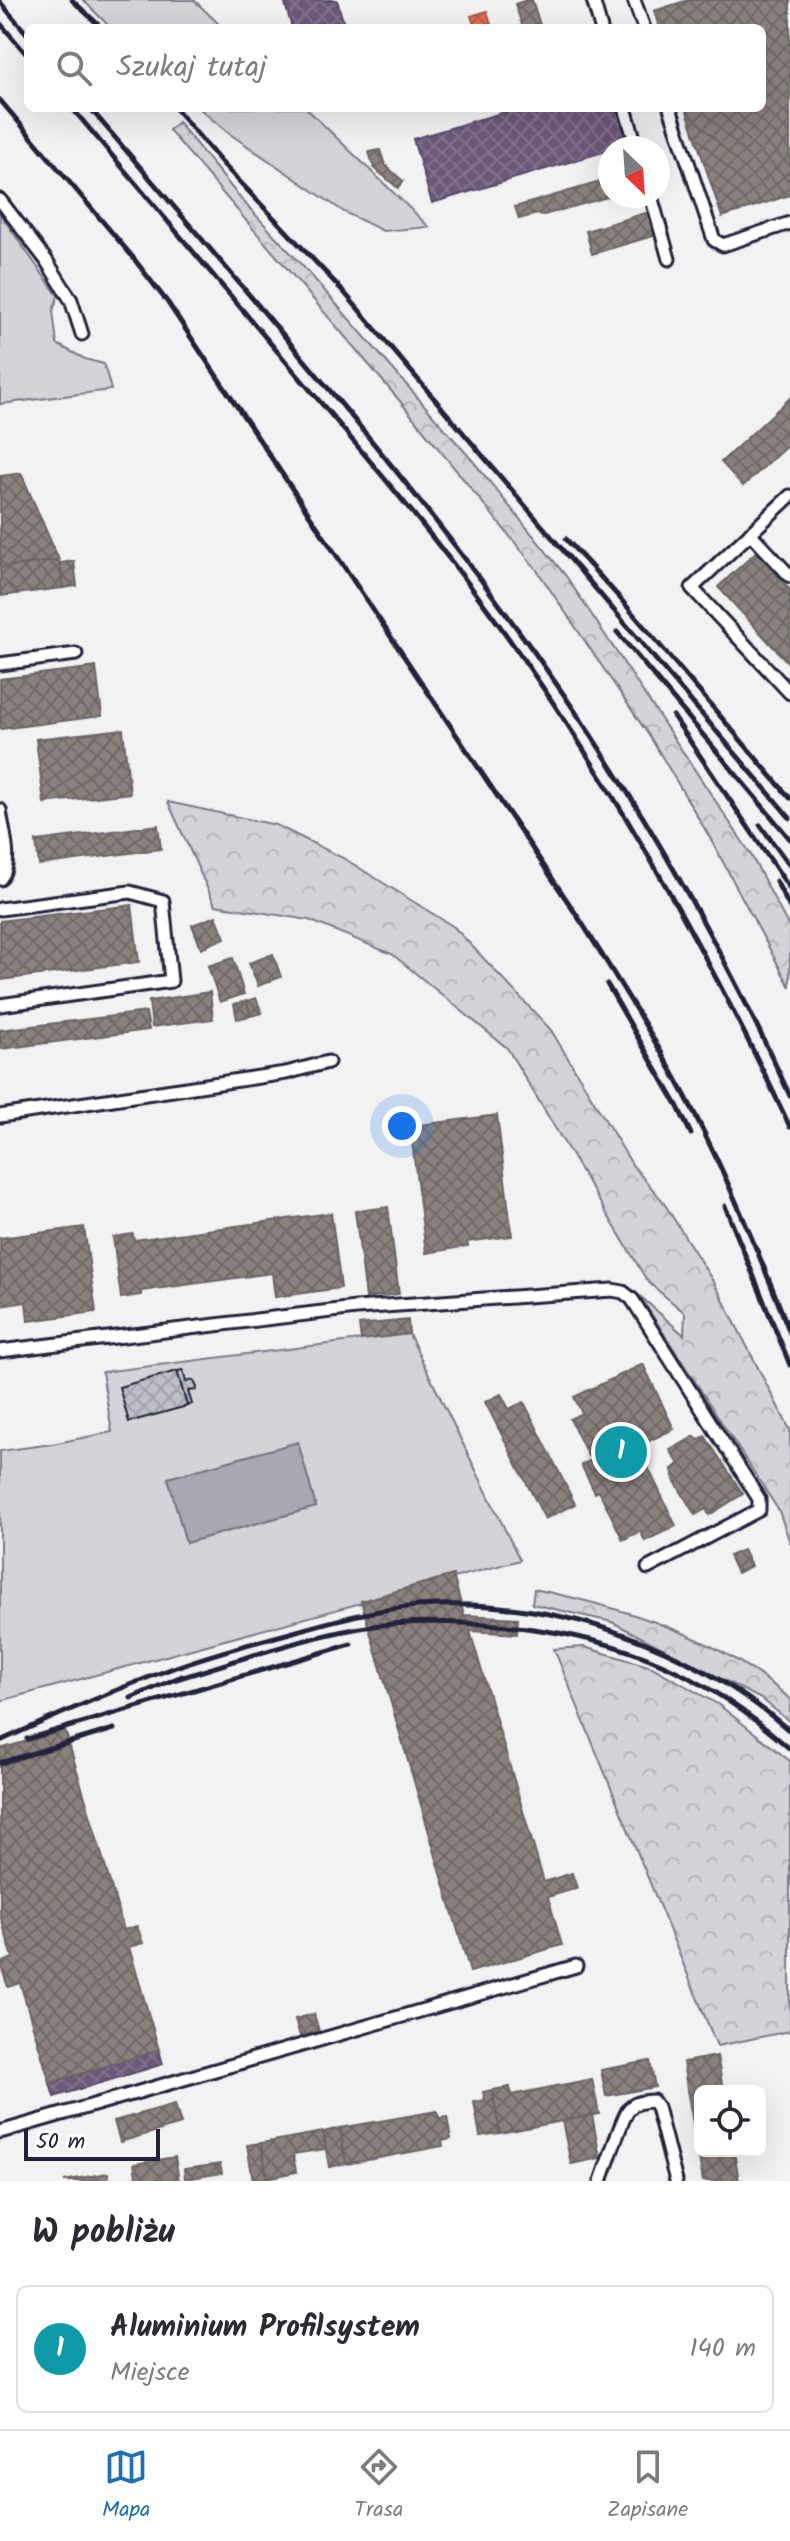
<!DOCTYPE html>
<html lang="pl">
<meta charset="utf-8">
<style>
:root{--surface:#fff;--page:#f7f7f7;--text:#2b2b33;--muted:#7c7c81;--line:#e1e1e2;--accent:#1f6fb2}
body{margin:0;font-family:Kalam,sans-serif;background:var(--page);color:var(--text)}
.controls{position:absolute;right:24px;bottom:24px;display:grid;overflow:hidden;border-radius:12px;box-shadow:0 8px 32px #0002}
.controls button{width:72px;height:72px;display:grid;place-items:center;padding:0;border:0;border-bottom:2px solid var(--line);background:var(--surface);color:var(--text);font:40px sans-serif}
.compass{position:absolute;left:598px;top:136px;width:72px;height:72px;border-radius:50%;background:var(--surface);box-shadow:0 8px 32px #0002;rotate:155deg}
.scale{position:absolute;left:24px;bottom:20px;width:136px;box-sizing:border-box;padding-left:8px;border:4px solid #22223b;border-top:0;font-size:22px;line-height:28px;white-space:nowrap;color:#22223b;-webkit-text-stroke:6px #fff;paint-order:stroke}
.you{position:absolute;left:402px;top:1126px;width:28px;height:28px;margin:-20px;border:6px solid #fff;border-radius:50%;background:#1a73e8;box-shadow:0 0 0 12px #1a73e833}
.badge{display:grid;place-items:center;width:52px;height:52px;border-radius:50%;background:var(--accent);color:#fff;font-size:26px;font-weight:700}
.pin{position:absolute;translate:-50% -50%;border:4px solid #fff;box-shadow:0 2px 8px #0006}
.list{margin:0;padding:0;list-style:none}
h2{display:flex;justify-content:space-between;align-items:center;height:104px;margin:0;padding:0 32px;font-size:34px}
h2 small{font-size:26px;font-weight:400;color:var(--muted)}
.list li{display:grid;grid-template-columns:52px 1fr auto;gap:24px;align-items:center;box-sizing:border-box;height:128px;margin:0 16px 16px;padding:0 16px;border:2px solid var(--line);border-radius:12px}
.list b{display:block;font-size:30px;white-space:nowrap}
.list p{margin:0;font-size:26px;white-space:nowrap;color:var(--muted)}
.list em{font-size:26px;font-style:normal;color:var(--muted)}
.icon{flex:none;width:44px;height:44px;fill:none;stroke:currentColor;stroke-width:2;stroke-linecap:round;stroke-linejoin:round}
.map{position:relative;flex:none;width:790px;height:2181px;overflow:hidden}
.search{position:absolute;background:var(--surface);box-shadow:0 8px 32px #0002;left:24px;right:24px;top:24px;height:88px;display:flex;align-items:center;gap:20px;box-sizing:border-box;padding:0 28px;border-radius:12px;color:var(--muted);font-size:30px}
.sheet{height:248px;background:var(--surface)}
nav{display:flex;justify-content:space-around;align-items:center;box-sizing:border-box;height:112px;border-top:2px solid var(--line);background:var(--surface);font-size:22px;color:var(--muted)}
nav a{display:grid;justify-items:center;gap:4px}
nav .on{color:var(--accent)}
.map>svg:first-child{display:block}
.green{fill:#d3d3d8;stroke:#7a7a8a;stroke-width:2}
.forest{fill:url(#forest-crowns);stroke:#7a7a8a;stroke-width:2}
.water{fill:#a8a8b2;stroke:#727282;stroke-width:2}
.shops{fill:url(#shops-cross-hatch);stroke:#ac584a;stroke-width:2}
.offices{fill:url(#offices-cross-hatch);stroke:#564867;stroke-width:2}
.industry{fill:url(#industry-cross-hatch);stroke:#6b6468;stroke-width:2}
.building{fill:url(#building-cross-hatch);stroke:#22223b;stroke-width:2}
.lines{fill:none;stroke-linecap:round;stroke-linejoin:round}
.service-casing{stroke:#22223b;stroke-width:17}
.service{stroke:#fff;stroke-width:11}
.rail{stroke:#22223b;stroke-width:5}
</style>
<div class="map">
<svg width="790" height="2181" viewBox="0 0 790 2181">
<defs>
<pattern id="forest-crowns" width="20" height="18" patternUnits="userSpaceOnUse" patternTransform="scale(2)"><rect width="20" height="18" fill="#d3d3d8"/><path d="M2 6a3 3 0 1 1 6 0M12 15a3 3 0 1 1 6 0" fill="none" stroke="#b5b5ba"/></pattern>
<pattern id="shops-cross-hatch" width="8" height="8" patternUnits="userSpaceOnUse" patternTransform="scale(2)"><rect width="8" height="8" fill="#e76f51"/><path d="M0 0l8 8M0 8l8-8" fill="none" stroke="#bb5b44"/></pattern>
<pattern id="offices-cross-hatch" width="8" height="8" patternUnits="userSpaceOnUse" patternTransform="scale(2)"><rect width="8" height="8" fill="#6d597a"/><path d="M0 0l8 8M0 8l8-8" fill="none" stroke="#81728c"/></pattern>
<pattern id="industry-cross-hatch" width="8" height="8" patternUnits="userSpaceOnUse" patternTransform="scale(2)"><rect width="8" height="8" fill="#8a817c"/><path d="M0 0l8 8M0 8l8-8" fill="none" stroke="#706967"/></pattern>
<pattern id="building-cross-hatch" width="8" height="8" patternUnits="userSpaceOnUse" patternTransform="scale(2)"><rect width="8" height="8" fill="#bebec6"/><path d="M0 0l8 8M0 8l8-8" fill="none" stroke="#a3a3ab"/></pattern>
</defs>
<rect width="100%" height="100%" fill="#f2f2f3"/>
<filter id="ink" filterUnits="userSpaceOnUse"><feTurbulence type="fractalNoise" baseFrequency=".0125" numOctaves="2"/><feDisplacementMap in="SourceGraphic" scale="16" xChannelSelector="R" yChannelSelector="G"/><feConvolveMatrix kernelMatrix="1 2 1 2 8 2 1 2 1" color-interpolation-filters="sRGB"/></filter>
<g filter="url(#ink)">
<g class="green">
<polygon points="83,0 194,0 223,28 111,28"/>
<polygon points="199,108 306,108 429,227 383,231 344,212 227,132"/>
<polygon points="0,214 58,296 53,311 57,344 85,359 104,364 111,390 0,404"/>
<polygon points="409,1334 520,1560 0,1701 0,1451 52,1444 112,1432 102,1372"/>
</g>
<g class="forest">
<polygon points="178,122 241,199 310,274 472,460 566,576 750,853 790,929 790,987 709,836 652,740 534,566 399,400 169,130"/>
<polygon points="168,802 276,825 345,859 454,927 551,1030 633,1166 662,1200 716,1286 790,1430 790,1543 779,1511 639,1295 684,1335 685,1313 648,1282 507,1048 392,954 309,920 215,905"/>
<path d="M534,1589C625,1608 719,1636 790,1699V1722L763,1700L612,1622L532,1604Z"/>
<polygon points="584,1647 652,1667 719,1705 790,1761 790,2031 717,2046 554,1649"/>
</g>
<polygon class="water" points="298,1442 316,1507 186,1543 168,1478"/>
<polygon class="shops" points="487,11 492,28 475,28 471,16"/>
<g class="offices">
<polygon points="284,0 337,0 345,28 292,28"/>
<polygon points="518,108 620,108 631,144 610,148 610,150 432,203 413,139"/>
<polygon points="159,2050 163,2064 54,2097 50,2083"/>
</g>
<g class="industry">
<polygon points="527,0 532,0 541,28 523,28 515,4"/>
<polygon points="688,0 790,0 790,195 722,217 686,108 762,108 762,28 660,28 654,11"/>
<polygon points="380,150 385,165 403,181 398,188 374,168 369,152"/>
<polygon points="610,179 611,196 544,215 537,214 519,219 515,207"/>
<polygon points="649,212 656,235 592,254 586,231"/>
<polygon points="790,398 790,443 743,486 721,462"/>
<polygon points="21,473 59,560 0,568 0,476"/>
<polygon points="756,552 790,590 790,665 718,587"/>
<polygon points="59,560 63,588 0,596 0,568"/>
<polygon points="74,561 77,586 63,588 60,563"/>
<polygon points="96,667 102,716 0,729 0,679"/>
<polygon points="123,729 130,793 44,803 36,739"/>
<polygon points="158,825 161,849 39,865 36,841"/>
<polygon points="132,905 139,962 0,980 0,921"/>
<polygon points="216,916 225,938 201,948 192,925"/>
<polygon points="273,954 281,977 258,986 249,963"/>
<polygon points="233,958 244,994 220,1002 208,966"/>
<polygon points="210,992 213,1019 152,1027 149,1001"/>
<polygon points="256,998 262,1013 250,1016 247,1001"/>
<polygon points="247,1001 250,1016 237,1019 234,1004"/>
<polygon points="146,1012 149,1030 0,1049 0,1030"/>
<polygon points="497,1115 512,1236 467,1242 468,1246 426,1253 410,1126"/>
<polygon points="388,1207 399,1294 366,1298 355,1211"/>
<polygon points="331,1213 341,1288 275,1297 272,1273 141,1291 141,1295 121,1298 113,1237 133,1234 134,1240"/>
<polygon points="84,1227 96,1312 28,1321 26,1302 0,1306 0,1238"/>
<polygon points="408,1320 409,1334 361,1340 359,1325"/>
<polygon points="643,1364 674,1429 638,1446 676,1526 645,1541 640,1531 623,1540 599,1491 595,1493 581,1465 602,1455 600,1450 588,1456 570,1419 582,1413 574,1397"/>
<polygon points="501,1394 509,1409 524,1402 575,1504 545,1519 485,1402"/>
<polygon points="695,1436 698,1440 705,1436 743,1494 709,1515 706,1509 695,1515 674,1480 672,1469 679,1464 670,1450"/>
<polygon points="743,1550 751,1566 737,1573 729,1556"/>
<polygon points="453,1575 464,1615 518,1618 517,1634 470,1631 544,1882 572,1873 577,1888 548,1897 562,1945 470,1972 361,1601"/>
<polygon points="65,1730 124,1930 137,1926 143,1943 129,1947 159,2050 50,2083 20,1983 8,1987 0,1963 13,1958 0,1915 0,1749"/>
<polygon points="314,2014 319,2031 300,2036 295,2019"/>
<polygon points="717,2056 723,2089 700,2091 700,2093 688,2095 683,2062"/>
<polygon points="650,2061 655,2087 606,2096 601,2070"/>
<polygon points="592,2079 599,2114 500,2133 492,2090 510,2087 511,2095"/>
<polygon points="492,2090 500,2133 480,2136 474,2102 485,2100 483,2092"/>
<polygon points="700,2093 700,2151 734,2151 739,2181 703,2181 688,2095"/>
<polygon points="175,2104 181,2124 120,2142 114,2121"/>
<polygon points="437,2111 439,2118 447,2117 451,2139 442,2141 443,2146 346,2164 340,2128"/>
<polygon points="592,2115 600,2158 571,2164 562,2121"/>
<polygon points="340,2128 346,2164 329,2167 323,2132"/>
<polygon points="323,2132 326,2149 293,2154 296,2172 267,2178 261,2143"/>
<polygon points="261,2143 267,2178 253,2180 247,2145"/>
<polygon points="175,2157 179,2181 137,2181 134,2164"/>
<polygon points="220,2164 222,2173 185,2179 184,2169"/>
<polygon points="108,2173 109,2181 64,2181"/>
</g>
<g class="building">
<polygon points="183,1370 186,1382 193,1380 197,1387 196,1390 188,1391 192,1404 187,1406 177,1371"/>
<polygon points="177,1371 187,1406 129,1422 119,1387"/>
</g>
<g class="lines">
<g class="service-casing">
<g id="service">
<polyline points="593,0 601,28"/>
<polyline points="634,0 644,28"/>
<polyline points="625,108 637,148"/>
<polyline points="670,108 714,240 723,245 790,223"/>
<polyline points="651,196 669,259"/>
<polyline points="0,200 46,260 71,300 82,334"/>
<polyline points="790,496 692,588 790,693"/>
<polyline points="750,533 790,576"/>
<polyline points="0,664 76,654"/>
<path d="M0,810C2,829 14,863 0,879"/>
<polyline points="0,909 130,892 163,901 171,981 0,1005"/>
<polyline points="0,1116 286,1073 328,1062"/>
<polyline points="0,1351 356,1308 612,1290 623,1292 632,1299 759,1499 759,1510 648,1568"/>
<polyline points="0,2132 576,1966"/>
<path d="M601,2181C606,2168 623,2115 629,2109C635,2102 645,2101 653,2101L657,2107L676,2181"/>
</g>
</g>
<use href="#service" class="service"/>
<g class="rail">
<polyline points="72,0 102,28"/>
<polyline points="0,2 28,35"/>
<polyline points="0,23 28,56"/>
<path d="M0,100L131,255L168,303L582,923C618,980 654,1037 686,1097C726,1173 759,1253 790,1333"/>
<path d="M72,108C148,198 223,287 299,377C367,457 435,537 497,622C611,780 707,950 790,1127"/>
<path d="M90,108C230,274 376,437 505,612C616,762 713,926 790,1096"/>
<polyline points="175,108 222,163 343,291 790,818"/>
<polyline points="566,539 618,596 790,798"/>
<polyline points="617,632 790,839"/>
<polyline points="673,716 790,889"/>
<polyline points="760,825 790,866"/>
<polyline points="776,881 790,908"/>
<polyline points="607,984 678,1107 691,1134"/>
<polyline points="725,1206 790,1365"/>
<path d="M173,1680C234,1662 297,1639 360,1628C400,1621 441,1621 481,1624C605,1631 697,1666 790,1749"/>
<polyline points="131,1698 182,1676"/>
<polyline points="27,1739 351,1644"/>
<path d="M0,1741C55,1716 111,1691 168,1670C207,1655 249,1644 290,1633C338,1619 387,1606 438,1605C566,1601 693,1648 790,1731"/>
<polyline points="0,1763 114,1729"/>
</g>
</g>
</g>
</svg>
<div class="controls">
<button><svg class="icon" aria-label="locate" viewBox="0 0 24 24"><circle cx="12" cy="12" r="6"/><path d="M12 2v4M12 18v4M2 12h4M18 12h4"/></svg></button>
</div>
<svg class="compass" viewBox="-18 -18 36 36"><path d="M0-13l5 13h-10z" fill="#e53935"/><path d="M0 13l5-13h-10z" fill="#7c7c81"/></svg>
<div class="scale">50 m</div>
<div class="you"></div>
<div class="pin badge" style="left:621px;top:1452px;background:#0f9aa8">1</div>
<div class="search"><svg class="icon" aria-label="search" viewBox="0 0 24 24"><circle cx="10" cy="10" r="6"/><path d="M15 15l6 6"/></svg>Szukaj tutaj</div>
</div>
<section class="sheet">
<h2>W pobliżu<small></small></h2>
<ul class="list">
<li><span class="badge" style="background:#0f9aa8">1</span><div><b>Aluminium Profilsystem</b><p>Miejsce</p></div><em>140 m</em></li>
</ul>
</section>
<nav>
<a class="on"><svg class="icon" aria-label="map" viewBox="0 0 24 24"><path d="M3 6l6-2 6 2 6-2v14l-6 2-6-2-6 2zM9 4v14M15 6v14"/></svg>Mapa</a>
<a><svg class="icon" aria-label="directions" viewBox="0 0 24 24"><path d="M12 3l9 9-9 9-9-9zM9 14v-3h6M13 9l2 2-2 2"/></svg>Trasa</a>
<a><svg class="icon" aria-label="saved" viewBox="0 0 24 24"><path d="M7 4h10v16l-5-4-5 4z"/></svg>Zapisane</a>
</nav>
